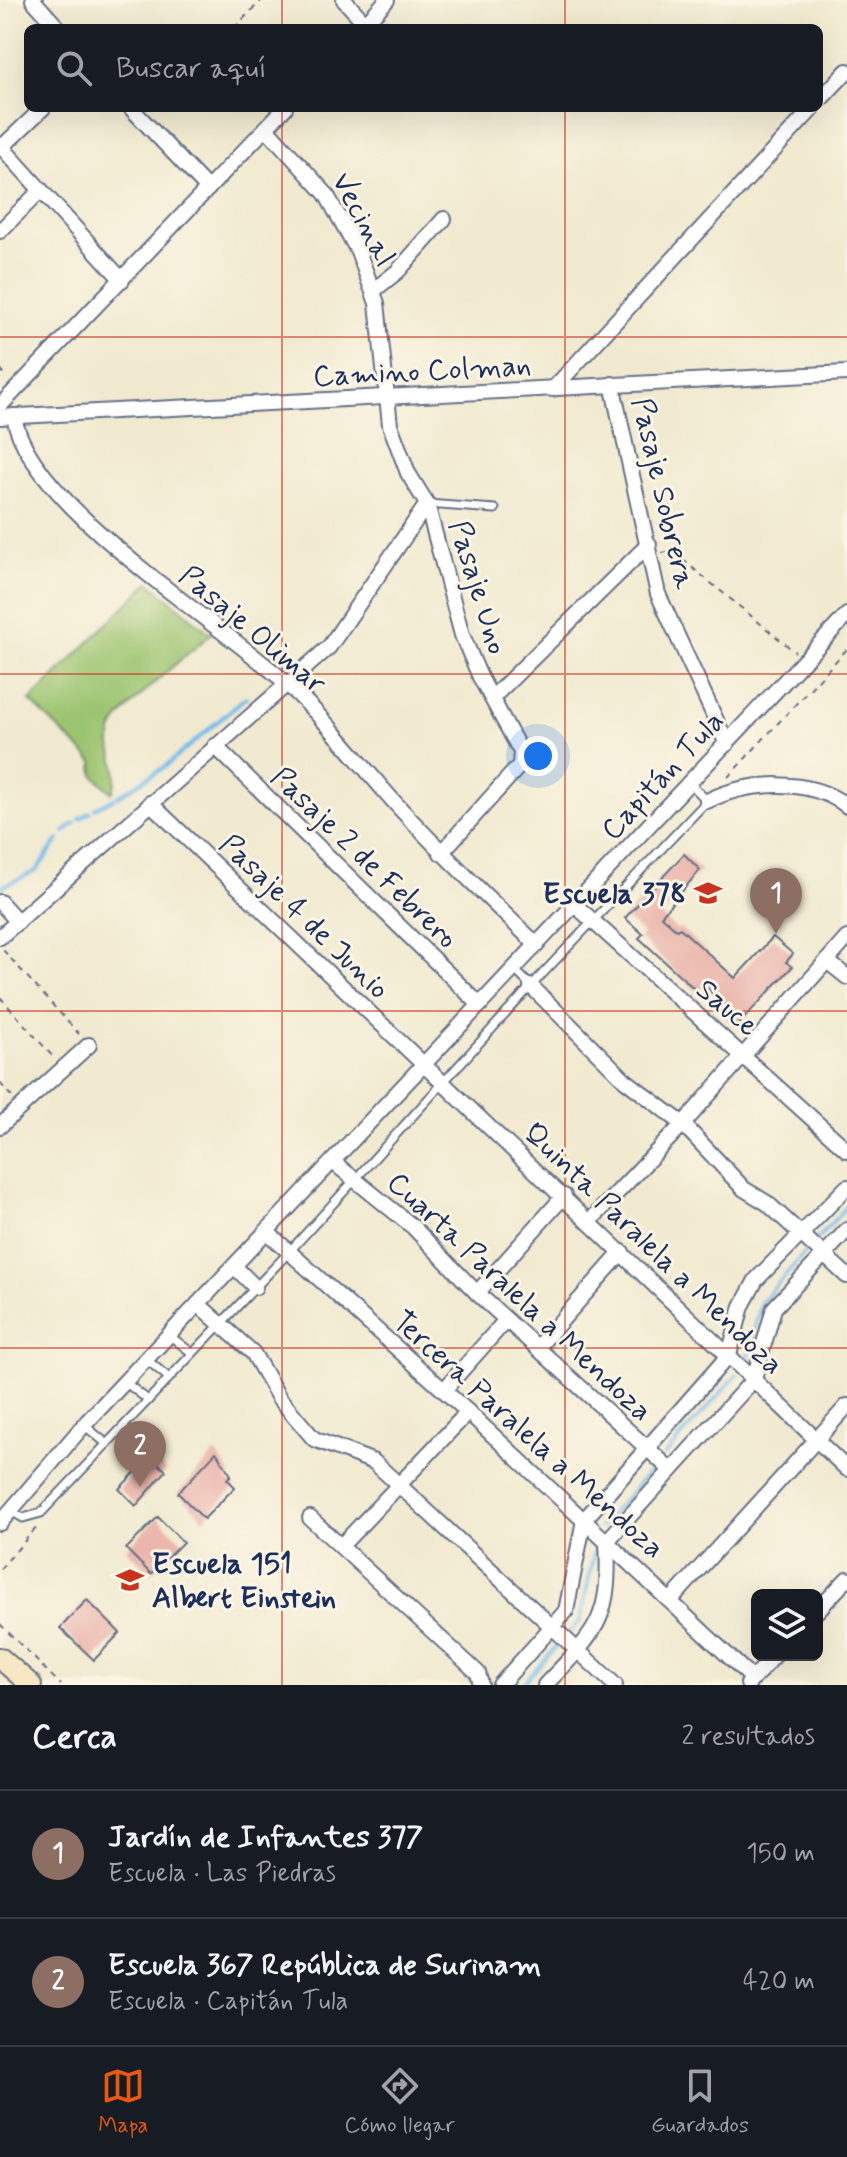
<!DOCTYPE html>
<html lang="es">
<meta charset="utf-8">
<style>
:root{--surface:#171b24;--page:#20242c;--text:#f1f3f6;--muted:#9ea1a6;--line:#363941;--accent:#ea580c}
body{margin:0;font-family:Mynerve,sans-serif;background:var(--page);color:var(--text)}
.controls{position:absolute;right:24px;bottom:24px;display:grid;overflow:hidden;border-radius:12px;box-shadow:0 8px 32px #0002}
.controls button{width:72px;height:72px;display:grid;place-items:center;padding:0;border:0;border-bottom:2px solid var(--line);background:var(--surface);color:var(--text);font:40px sans-serif}
.you{position:absolute;left:538px;top:756px;width:28px;height:28px;margin:-20px;border:6px solid #fff;border-radius:50%;background:#1a73e8;box-shadow:0 0 0 12px #1a73e833}
.badge{display:grid;place-items:center;width:52px;height:52px;border-radius:50%;background:var(--accent);color:#fff;font-size:26px;font-weight:700}
.pin{position:absolute;translate:-50% -66px;filter:drop-shadow(0 2px 4px #0008)}
.pin::after{content:'';position:absolute;top:42px;width:28px;height:24px;background:inherit;clip-path:polygon(0 0,100% 0,50% 100%)}
.list{margin:0;padding:0;list-style:none}
h2{display:flex;justify-content:space-between;align-items:center;height:104px;margin:0;padding:0 32px;font-size:34px}
h2 small{font-size:26px;font-weight:400;color:var(--muted)}
.list li{display:grid;grid-template-columns:52px 1fr auto;gap:24px;align-items:center;box-sizing:border-box;height:128px;padding:0 32px;border-top:2px solid var(--line)}
.list b{display:block;font-size:30px;white-space:nowrap}
.list p{margin:0;font-size:26px;white-space:nowrap;color:var(--muted)}
.list em{font-size:26px;font-style:normal;color:var(--muted)}
.icon{flex:none;width:44px;height:44px;fill:none;stroke:currentColor;stroke-width:2;stroke-linecap:round;stroke-linejoin:round}
.map{position:relative;flex:none;width:847px;height:1685px;overflow:hidden}
.search{position:absolute;background:var(--surface);box-shadow:0 8px 32px #0002;left:24px;right:24px;top:24px;height:88px;display:flex;align-items:center;gap:20px;box-sizing:border-box;padding:0 28px;border-radius:12px;color:var(--muted);font-size:30px}
.sheet{height:360px;background:var(--surface)}
nav{display:flex;justify-content:space-around;align-items:center;box-sizing:border-box;height:112px;border-top:2px solid var(--line);background:var(--surface);font-size:22px;color:var(--muted)}
nav a{display:grid;justify-items:center;gap:4px}
nav .on{color:var(--accent)}
.map>svg:first-child{display:block}
.green{fill:#9cc46f;stroke:#5c7a66;stroke-width:2}
.lines{fill:none;stroke-linecap:round;stroke-linejoin:round}
.stream{stroke:#75bbec;stroke-width:4}
.building{fill:#e8aaa2}
.service-casing{stroke:#667086;stroke-width:11}
.minor-casing{stroke:#667086;stroke-width:18}
.secondary-casing{stroke:#667086;stroke-width:24}
.path{stroke:#667086;stroke-width:2;stroke-dasharray:6 6;stroke-linecap:butt}
.service{stroke:#fff;stroke-width:7}
.minor{stroke:#fff;stroke-width:14}
.secondary{stroke:#f7e8c3;stroke-width:20}
.grid{fill:none;stroke:#c8321e;stroke-width:2;stroke-opacity:0.55}
.labels{text-anchor:middle;stroke-width:6;stroke-linejoin:round;paint-order:stroke}
.street-label{font-size:30px;fill:#1b2f5e;stroke:#fcf5e5}
.poi-label{font-size:30px;font-weight:bold;fill:#1b2f5e;stroke:#fcf5e5;text-anchor:end}
</style>
<div class="map">
<svg width="847" height="1685" viewBox="0 0 847 1685">
<rect width="100%" height="100%" fill="#fcf5e5"/>
<filter id="ink" filterUnits="userSpaceOnUse"><feTurbulence type="fractalNoise" baseFrequency=".0125" numOctaves="2"/><feDisplacementMap in="SourceGraphic" scale="16" xChannelSelector="R" yChannelSelector="G"/><feConvolveMatrix kernelMatrix="1 2 1 2 8 2 1 2 1" color-interpolation-filters="sRGB"/></filter>
<filter id="wash" filterUnits="userSpaceOnUse"><feTurbulence type="fractalNoise" baseFrequency=".006" numOctaves="4" result="noise"/><feDisplacementMap in="SourceGraphic" scale="32" xChannelSelector="R" yChannelSelector="G"/><feGaussianBlur stdDeviation="1.8" result="paint"/><feColorMatrix in="noise" values="0 0 0 0 0 0 0 0 0 0 0 0 0 0 0 0 0 1.4 0 .05"/><feComposite in="paint" operator="in"/></filter>
<g filter="url(#wash)">
<rect width="100%" height="100%" fill="#f1ead0"/>
<path class="green" d="M149,582L211,634C191,652 117,710 112,732C107,758 123,762 112,793L94,775L93,762L30,701Z"/>
<g class="lines">
<g class="stream">
<polyline points="117,797 166,766 246,697"/>
<polyline points="95,808 113,799"/>
<polyline points="80,819 90,812"/>
<polyline points="64,832 75,823"/>
<polyline points="1,887 36,871 58,840"/>
<polyline points="818,1238 847,1206"/>
<polyline points="747,1362 761,1303 809,1248"/>
<polyline points="665,1455 737,1375"/>
<polyline points="600,1527 657,1463"/>
<polyline points="570,1632 580,1621 597,1540"/>
<polyline points="522,1685 561,1641"/>
</g>
</g>
<g id="blocks">
<g class="building">
<polygon points="684,854 700,870 661,916 677,930 680,928 735,978 773,937 793,954 786,962 792,967 736,1027 718,1010 724,1004 706,987 700,994 639,938 643,934 625,918"/>
<polygon points="216,1452 231,1475 227,1479 235,1487 204,1519 178,1493"/>
<polygon points="151,1456 166,1471 136,1506 119,1489"/>
<polygon points="158,1517 183,1542 151,1574 126,1549"/>
<polygon points="87,1600 120,1633 94,1660 60,1628"/>
</g>
</g>
</g>
<g filter="url(#ink)">
<use href="#blocks" fill-opacity="0" stroke="#667086" stroke-width="2"/>
<g class="lines">
<g class="service-casing">
<g id="service">
<polyline points="427,504 495,509"/>
<polyline points="531,986 707,801 690,783"/>
<polyline points="169,1335 192,1353"/>
<polyline points="146,1359 169,1378"/>
<polyline points="125,1382 148,1400"/>
<polyline points="84,1425 107,1444"/>
<polyline points="11,1511 23,1518 41,1513 289,1252 531,986 514,969"/>
</g>
</g>
<g class="minor-casing">
<g id="minor">
<polyline points="33,0 58,28"/>
<polyline points="344,0 365,23"/>
<polyline points="361,28 387,0"/>
<polyline points="819,101 847,71"/>
<polyline points="131,108 208,189"/>
<polyline points="266,128 326,194 358,251 377,303 390,425 408,473 427,504 462,635 480,677 521,752 520,765 441,853"/>
<polyline points="0,145 122,280"/>
<polyline points="2,147 43,108"/>
<polyline points="0,231 41,190"/>
<polyline points="373,291 398,271 444,219"/>
<polyline points="612,384 658,594 727,744"/>
<polyline points="553,389 813,108"/>
<polyline points="0,406 285,108"/>
<path d="M14,416C27,503 219,622 286,683C326,719 360,764 396,804C441,853 489,899 537,945"/>
<polyline points="0,417 847,373"/>
<polyline points="492,698 649,544"/>
<polyline points="215,746 480,1005"/>
<path d="M707,801C747,781 809,777 847,806"/>
<polyline points="150,803 847,1469"/>
<polyline points="0,902 18,922"/>
<polyline points="575,905 847,1150"/>
<polyline points="0,937 329,647 427,504"/>
<polyline points="827,961 847,977"/>
<polyline points="531,986 625,1080 683,1124 744,1189 767,1203 847,1276"/>
<polyline points="0,1126 89,1045"/>
<polyline points="333,1162 412,1226 477,1293 671,1470"/>
<polyline points="590,1221 683,1124 847,938"/>
<polyline points="267,1232 468,1412 753,1679"/>
<polyline points="234,1266 255,1287"/>
<polyline points="477,1293 564,1196"/>
<polyline points="198,1304 253,1353 279,1398 314,1439 374,1462 615,1685"/>
<polyline points="537,1348 622,1252"/>
<polyline points="444,1390 506,1320"/>
<polyline points="310,1518 478,1673 481,1685"/>
<polyline points="0,1523 84,1425 847,615"/>
<polyline points="341,1546 468,1412"/>
<polyline points="671,1600 847,1406"/>
<polyline points="817,1611 847,1579"/>
<polyline points="748,1684 775,1655"/>
<polyline points="500,1685 566,1611 584,1520 729,1355 742,1306 756,1280 847,1187"/>
<path d="M545,1685C598,1630 611,1620 607,1541L754,1379L774,1308L847,1230"/>
</g>
</g>
<g class="secondary-casing">
<polyline id="secondary" points="0,1658 31,1685"/>
</g>
<g class="path">
<polyline points="234,28 262,0"/>
<polyline points="0,369 7,377"/>
<polyline points="662,553 672,551 795,652"/>
<polyline points="728,777 847,649"/>
<polyline points="3,950 79,1034"/>
<polyline points="0,997 55,1059"/>
<polyline points="0,1083 12,1097"/>
<polyline points="0,1569 38,1526"/>
<polyline points="0,1624 61,1685"/>
</g>
<use href="#service" class="service"/>
<use href="#minor" class="minor"/>
<use href="#secondary" class="secondary"/>
</g>
</g>
<path class="grid" d="M282,0V28M565,0V28M282,108V1685M565,108V1685M0,337H847M0,674H847M0,1011H847M0,1348H847"/>
<defs>
<g id="school-bare" transform="scale(2.16)"><path d="M0-5L7-2L0 1L-7-2ZM-4 1L0 2.5L4 1V4Q0 6-4 4Z" fill="#c8321e" stroke="#fcf5e5" stroke-width="2.5" paint-order="stroke"/></g>
</defs>
<g fill-rule="evenodd">
<use href="#school-bare" x="708" y="893"/>
<use href="#school-bare" x="130" y="1580"/>
</g>
<g class="labels">
<g class="street-label">
<text transform="translate(364 219) rotate(62)" y="10">Vecinal</text>
<text transform="translate(422 370) rotate(-3)" y="10">Camino Colman</text>
<text transform="translate(664 493) rotate(77)" y="10">Pasaje Sobrera</text>
<text transform="translate(479 587) rotate(73)" y="10">Pasaje Uno</text>
<text transform="translate(253 629) rotate(40)" y="10">Pasaje Olimar</text>
<text transform="translate(662 775) rotate(-47)" y="10">Capitán Tula</text>
<text transform="translate(365 857) rotate(44)" y="10">Pasaje 2 de Febrero</text>
<text transform="translate(305 916) rotate(44)" y="10">Pasaje 4 de Junio</text>
<text transform="translate(728 1007) rotate(40)" y="10">Sauce</text>
<text transform="translate(654 1248) rotate(44)" y="10">Quinta Paralela a Mendoza</text>
<text transform="translate(520 1296) rotate(43)" y="10">Cuarta Paralela a Mendoza</text>
<text transform="translate(529 1434) rotate(42)" y="10">Tercera Paralela a Mendoza</text>
</g>
<g class="poi-label">
<text x="686" y="903">Escuela 378</text>
<text x="152" y="1573" text-anchor="start">Escuela 151<tspan x="152" dy="34">Albert Einstein</tspan></text>
</g>
</g>
</svg>
<div class="controls">
<button><svg class="icon" aria-label="layers" viewBox="0 0 24 24"><path d="M12 4l9 5-9 5-9-5zM3 14l9 5 9-5"/></svg></button>
</div>
<div class="you"></div>
<div class="pin badge" style="left:776px;top:934px;background:#8d6e63">1</div>
<div class="pin badge" style="left:140px;top:1487px;background:#8d6e63">2</div>
<div class="search"><svg class="icon" aria-label="search" viewBox="0 0 24 24"><circle cx="10" cy="10" r="6"/><path d="M15 15l6 6"/></svg>Buscar aquí</div>
</div>
<section class="sheet">
<h2>Cerca<small>2 resultados</small></h2>
<ul class="list">
<li><span class="badge" style="background:#8d6e63">1</span><div><b>Jardín de Infantes 377</b><p>Escuela · Las Piedras</p></div><em>150 m</em></li>
<li><span class="badge" style="background:#8d6e63">2</span><div><b>Escuela 367 República de Surinam</b><p>Escuela · Capitán Tula</p></div><em>420 m</em></li>
</ul>
</section>
<nav>
<a class="on"><svg class="icon" aria-label="map" viewBox="0 0 24 24"><path d="M3 6l6-2 6 2 6-2v14l-6 2-6-2-6 2zM9 4v14M15 6v14"/></svg>Mapa</a>
<a><svg class="icon" aria-label="directions" viewBox="0 0 24 24"><path d="M12 3l9 9-9 9-9-9zM9 14v-3h6M13 9l2 2-2 2"/></svg>Cómo llegar</a>
<a><svg class="icon" aria-label="saved" viewBox="0 0 24 24"><path d="M7 4h10v16l-5-4-5 4z"/></svg>Guardados</a>
</nav>
